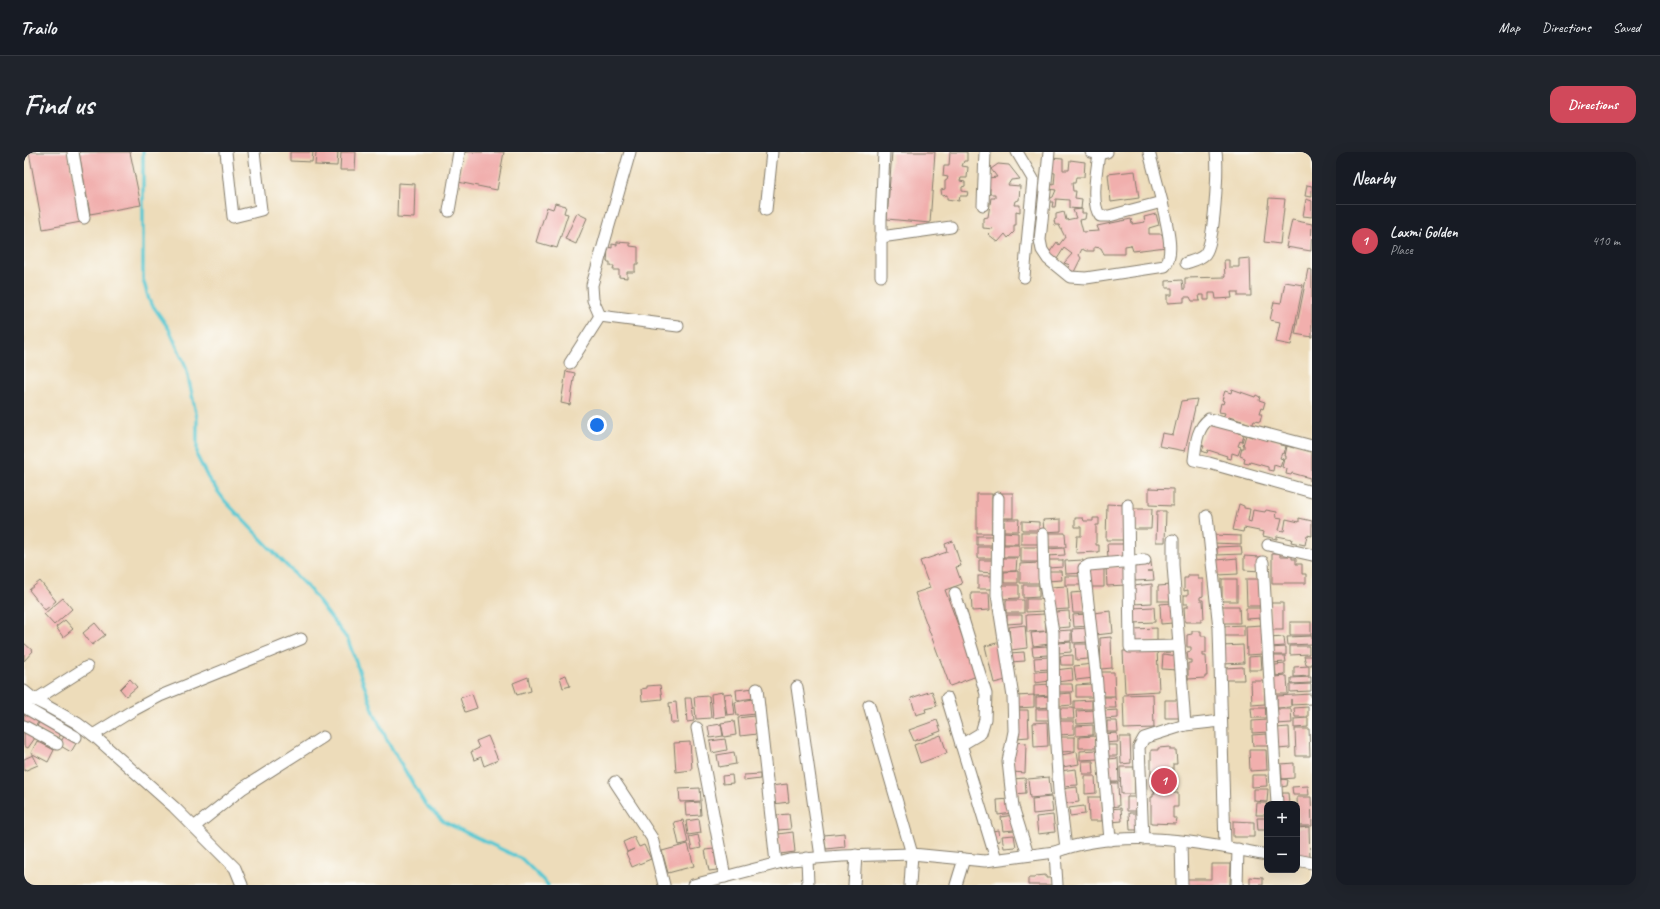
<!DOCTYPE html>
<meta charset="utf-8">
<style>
:root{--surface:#171b24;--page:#20242c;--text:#f1f3f6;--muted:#9ea1a6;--line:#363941;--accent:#d1495b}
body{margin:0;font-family:Caveat,sans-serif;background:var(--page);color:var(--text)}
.controls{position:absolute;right:12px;bottom:12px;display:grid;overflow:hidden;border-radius:8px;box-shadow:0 4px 16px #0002}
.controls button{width:36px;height:36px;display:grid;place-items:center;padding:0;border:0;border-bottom:1px solid var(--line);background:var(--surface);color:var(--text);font:20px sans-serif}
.you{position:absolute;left:573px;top:273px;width:14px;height:14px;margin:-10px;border:3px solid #fff;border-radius:50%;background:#1a73e8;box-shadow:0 0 0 6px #1a73e833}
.badge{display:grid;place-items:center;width:26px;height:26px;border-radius:50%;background:var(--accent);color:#fff;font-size:13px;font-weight:700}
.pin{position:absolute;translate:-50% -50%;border:2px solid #fff;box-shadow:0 1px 4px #0006}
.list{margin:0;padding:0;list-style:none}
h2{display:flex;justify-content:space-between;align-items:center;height:52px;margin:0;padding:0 16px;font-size:17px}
h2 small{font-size:13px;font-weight:400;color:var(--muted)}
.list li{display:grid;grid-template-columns:26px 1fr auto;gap:12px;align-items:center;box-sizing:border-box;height:72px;padding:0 16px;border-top:1px solid var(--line)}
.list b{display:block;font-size:15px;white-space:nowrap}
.list p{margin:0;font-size:13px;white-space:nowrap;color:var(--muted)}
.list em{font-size:13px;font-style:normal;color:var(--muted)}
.map{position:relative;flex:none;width:1288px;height:733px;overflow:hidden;border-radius:12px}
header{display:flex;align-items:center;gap:24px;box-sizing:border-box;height:56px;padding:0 20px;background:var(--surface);border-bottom:1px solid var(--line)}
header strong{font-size:19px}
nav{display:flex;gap:22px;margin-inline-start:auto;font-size:14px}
.intro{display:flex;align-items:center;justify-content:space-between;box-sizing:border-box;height:96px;padding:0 24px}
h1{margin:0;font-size:28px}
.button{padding:10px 18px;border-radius:12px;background:var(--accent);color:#fff;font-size:14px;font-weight:700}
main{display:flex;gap:24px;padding:0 24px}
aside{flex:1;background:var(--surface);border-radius:12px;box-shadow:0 4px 16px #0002}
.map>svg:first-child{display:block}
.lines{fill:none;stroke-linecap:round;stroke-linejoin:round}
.stream{stroke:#5bc8d2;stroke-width:3.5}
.building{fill:#f1afad}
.minor-casing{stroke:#847c6b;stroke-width:13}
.minor{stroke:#fff;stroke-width:11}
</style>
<header>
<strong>Trailo</strong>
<nav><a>Map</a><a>Directions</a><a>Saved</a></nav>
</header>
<div class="intro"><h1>Find us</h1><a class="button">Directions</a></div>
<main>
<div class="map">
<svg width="1288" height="733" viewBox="0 0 1288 733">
<rect width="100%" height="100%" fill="#fdfcf7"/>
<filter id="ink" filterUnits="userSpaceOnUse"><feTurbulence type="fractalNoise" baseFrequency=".025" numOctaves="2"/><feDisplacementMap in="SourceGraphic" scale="8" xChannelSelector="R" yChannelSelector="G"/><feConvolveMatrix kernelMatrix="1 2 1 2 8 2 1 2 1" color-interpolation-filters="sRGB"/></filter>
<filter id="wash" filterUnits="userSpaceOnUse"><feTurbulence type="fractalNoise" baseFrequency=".012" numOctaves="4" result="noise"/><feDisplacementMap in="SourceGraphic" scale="16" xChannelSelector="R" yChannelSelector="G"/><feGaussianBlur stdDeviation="0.9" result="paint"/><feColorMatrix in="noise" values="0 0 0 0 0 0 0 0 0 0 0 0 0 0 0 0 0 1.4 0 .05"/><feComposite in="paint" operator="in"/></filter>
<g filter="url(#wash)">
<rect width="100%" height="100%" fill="#eddcba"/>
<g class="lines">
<polyline class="stream" points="119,0 119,127 125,148 145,177 162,215 173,266 173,304 184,326 201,349 286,438 324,488 351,563 364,590 401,652 420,670 498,707 524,733"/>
</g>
<g id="blocks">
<g class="building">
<polygon points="5,0 44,0 57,70 19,77"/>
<polygon points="55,0 106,0 117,53 66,62"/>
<polygon points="266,0 289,0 288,10 266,9"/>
<polygon points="292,0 314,0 313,14 291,13"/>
<polygon points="317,0 332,0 331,18 316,18"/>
<polygon points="441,0 480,0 473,38 434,30"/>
<polygon points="868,0 911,0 906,71 863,67"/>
<polygon points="926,0 943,0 943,9 940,9 938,14 944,15 943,26 937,26 936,29 941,30 941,34 938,35 938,39 944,40 943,44 936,44 935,49 923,47 923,43 918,44 917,38 921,37 921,29 923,28 924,25 919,24 920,14 925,14"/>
<polygon points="1027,6 1039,7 1039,18 1045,18 1046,8 1061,10 1060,25 1052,25 1051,31 1048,31 1049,39 1052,39 1051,46 1058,47 1057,57 1045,56 1045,48 1032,47 1031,55 1028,55 1029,50 1025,50 1025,47 1029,45 1032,38 1025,37 1025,32 1030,33 1031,21 1026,20"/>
<polygon points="974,12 985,13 996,27 987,28 984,33 996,34 995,48 991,49 990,53 996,53 996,60 992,59 992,73 990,73 990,80 984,86 981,82 974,90 964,82 969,77 959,76 959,66 964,65 967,46 971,46 971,42 966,42 966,36 963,36 964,26 973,25 967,17"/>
<polygon points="1111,19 1115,46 1087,50 1084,22"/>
<polygon points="374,31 391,32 390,66 373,65"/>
<polygon points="1283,33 1288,34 1288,45 1281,44"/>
<polygon points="1245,46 1261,47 1256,92 1240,90"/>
<polygon points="1282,47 1288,49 1288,65 1279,64"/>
<polygon points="531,51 542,54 540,61 544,62 533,96 512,90 523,55 529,57"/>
<polygon points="1058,57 1058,61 1062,61 1061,67 1056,68 1059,80 1075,79 1073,74 1107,67 1108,72 1121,70 1120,65 1132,62 1135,73 1125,76 1125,82 1138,82 1142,95 1109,99 1107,93 1101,94 1101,102 1080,102 1077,96 1070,95 1070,99 1062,99 1058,97 1055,103 1057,106 1050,120 1043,116 1046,113 1040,111 1048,102 1040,96 1033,107 1025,101 1033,90 1035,93 1041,85 1035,73 1031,73 1030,68 1032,67 1032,62 1040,60 1042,68 1052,66 1049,58"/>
<polygon points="553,61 563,66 552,92 541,87"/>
<polygon points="1268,68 1288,72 1287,99 1262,95"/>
<polygon points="593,90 606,91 606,94 614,95 614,112 611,112 611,120 603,120 603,126 595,125 595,118 589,118 590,114 586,114 586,110 583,110 584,95 588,96 588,92 593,93"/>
<polygon points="1226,106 1227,144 1214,144 1214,140 1207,140 1208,146 1192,147 1191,141 1185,141 1185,148 1180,148 1180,143 1175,143 1176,149 1168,149 1166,145 1160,145 1160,150 1143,151 1143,143 1148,143 1148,136 1142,136 1142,129 1158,128 1159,137 1161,137 1161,126 1201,125 1200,108 1205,108 1205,115 1215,115 1215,107"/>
<polygon points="1284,117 1288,118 1288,185 1271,182"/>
<polygon points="1261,130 1279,133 1267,193 1252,190 1256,170 1246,168 1250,150 1257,151"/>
<polygon points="542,219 551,221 546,253 537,251"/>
<polygon points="1208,237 1231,245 1232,243 1236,245 1235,248 1241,250 1239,257 1237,256 1235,262 1238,262 1236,270 1230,269 1228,274 1223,273 1224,271 1205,265 1204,268 1199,266 1201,261 1195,260 1197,251 1199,252 1200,249 1198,248 1201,239 1207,241"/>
<polygon points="1173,247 1161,299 1135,294 1138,281 1149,283 1157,249"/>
<polygon points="1187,270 1215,277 1214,281 1220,283 1218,290 1216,289 1214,294 1217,295 1214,303 1208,301 1207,307 1202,306 1203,304 1184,298 1183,301 1178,299 1180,294 1174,292"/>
<polygon points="1229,281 1257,289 1256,293 1262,294 1260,302 1258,301 1256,306 1259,307 1256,315 1250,313 1249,319 1244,318 1244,315 1226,310 1225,312 1220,311 1221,306 1216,304 1218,296 1220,296 1220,293 1219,293 1222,283 1228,285"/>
<polygon points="1271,292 1288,299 1288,329 1286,329 1286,326 1268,321 1267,323 1262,322 1263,317 1258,315 1260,307 1262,307 1262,304 1261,304 1263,294 1270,296"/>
<polygon points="1125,336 1149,337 1149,354 1125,353"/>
<rect x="977" y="341" width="12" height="25"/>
<rect x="953" y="342" width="15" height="39"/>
<polygon points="1083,352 1102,353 1101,388 1082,388"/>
<polygon points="1215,352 1220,354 1220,356 1226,357 1224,369 1227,370 1229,358 1241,360 1242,358 1253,360 1252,365 1258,366 1255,378 1260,379 1262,367 1275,370 1275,366 1288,369 1288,384 1283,383 1281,393 1267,390 1268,387 1253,384 1253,387 1239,384 1240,380 1220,376 1219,380 1209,378"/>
<polygon points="1108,357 1128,357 1127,377 1108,377"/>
<polygon points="1133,359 1142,359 1141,390 1132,390"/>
<polygon points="1051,366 1059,366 1060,369 1069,369 1069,366 1075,366 1075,373 1072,373 1072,393 1075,393 1075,400 1052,401 1053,384 1057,384 1057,375 1051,375"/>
<polygon points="980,367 995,367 994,379 980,379"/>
<polygon points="1037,367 1037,379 1020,380 1019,368"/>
<polygon points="998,369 1015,370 1015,378 998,378"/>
<polygon points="980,380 994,381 994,392 980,392"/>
<rect x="997" y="380" width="19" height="12"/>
<polygon points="1020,381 1041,381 1042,395 1021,395"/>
<polygon points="1189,383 1217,384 1217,392 1188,391"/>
<rect x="953" y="384" width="16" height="9"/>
<polygon points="929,389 937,414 932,415 938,432 921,438 953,524 926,534 891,441 906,436 896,409 923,400 921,392"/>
<polygon points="1083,392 1100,392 1100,405 1084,406"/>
<rect x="978" y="393" width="17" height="12"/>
<polygon points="1217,394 1218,402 1193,403 1193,395"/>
<rect x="954" y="395" width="15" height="11"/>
<rect x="997" y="395" width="19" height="15"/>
<polygon points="1040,396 1041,403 1022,404 1022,397"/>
<polygon points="1248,401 1256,401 1256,404 1268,404 1268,407 1272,407 1272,412 1278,412 1278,422 1282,422 1282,431 1248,431"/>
<polygon points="1220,404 1237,405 1237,419 1220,418"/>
<polygon points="977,406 993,406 992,419 977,419"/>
<polygon points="1213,406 1214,422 1194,423 1193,408"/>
<polygon points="955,408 969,408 969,421 955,420"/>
<polygon points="1023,408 1039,408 1039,415 1023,416"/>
<polygon points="1059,408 1060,421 1042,422 1041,409"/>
<polygon points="1127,410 1128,419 1123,419 1129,419 1130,428 1111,429 1109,411"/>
<polygon points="1015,411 1015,431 996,431 996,412"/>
<polygon points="1080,414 1080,435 1065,435 1064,415"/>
<polygon points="1101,414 1102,433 1083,434 1082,415"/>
<polygon points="994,419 994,431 980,431 980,420"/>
<polygon points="1022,419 1037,419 1038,428 1022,429"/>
<polygon points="1164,423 1174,423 1174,427 1179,427 1179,444 1176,445 1176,448 1179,448 1180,467 1177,467 1177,470 1161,470 1160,455 1164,455 1164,452 1160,452 1160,443 1164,443 1164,438 1160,439 1160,426 1164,426"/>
<rect x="954" y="424" width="17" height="13"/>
<rect x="1041" y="424" width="17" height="9"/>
<rect x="1198" y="427" width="15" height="22"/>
<polygon points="1222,427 1237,427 1237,454 1223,454"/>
<polygon points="16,429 32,449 21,458 5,438"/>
<polygon points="1128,432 1128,451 1109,452 1109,434"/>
<polygon points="978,433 995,433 995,446 978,447"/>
<polygon points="999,433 1015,433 1015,445 999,446"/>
<polygon points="1148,433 1149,449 1134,449 1134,434"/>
<polygon points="1043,434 1045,457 1027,458 1026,435"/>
<polygon points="1059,440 1060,461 1049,461 1047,441"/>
<polygon points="947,441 965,441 966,458 948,459"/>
<polygon points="39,446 48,457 30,473 20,462"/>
<polygon points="1002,447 1019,447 1020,459 1002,460"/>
<rect x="982" y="448" width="18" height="13"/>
<polygon points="1148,451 1149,471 1137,472 1136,452"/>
<rect x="1246" y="451" width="13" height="27"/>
<polygon points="1197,454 1215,454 1216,471 1197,471"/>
<polygon points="1130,455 1131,470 1108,471 1107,456"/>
<polygon points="1222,456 1238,456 1238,466 1222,467"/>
<polygon points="1045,459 1046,475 1033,476 1031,460"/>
<polygon points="1087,459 1089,481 1072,483 1069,461"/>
<polygon points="1021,462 1022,479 1003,480 1002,463"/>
<polygon points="1063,462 1064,474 1050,475 1049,463"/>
<polygon points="983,463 998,463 998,471 983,472"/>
<polygon points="41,468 49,477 39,485 32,475"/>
<rect x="1266" y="470" width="21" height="13"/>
<polygon points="71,471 81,483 68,493 59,481"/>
<polygon points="1001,473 1003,496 987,498 985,475"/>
<polygon points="1220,473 1220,484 1200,484 1200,474"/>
<polygon points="1238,473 1239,502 1223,503 1222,474"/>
<polygon points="1064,476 1064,490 1049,491 1048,477"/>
<polygon points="1133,476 1133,490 1110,491 1109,477"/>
<polygon points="1047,478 1047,489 1032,490 1032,479"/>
<polygon points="1025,479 1026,492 1009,494 1007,481"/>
<polygon points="1168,479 1177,479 1177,484 1182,484 1182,501 1179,501 1179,504 1182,504 1183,524 1181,524 1181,526 1164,527 1164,511 1167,511 1167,508 1164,508 1163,500 1167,499 1167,495 1163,495 1163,483 1168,482"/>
<polygon points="1288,484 1288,492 1264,493 1263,485"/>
<polygon points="1087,485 1088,516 1077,517 1076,486"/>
<polygon points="1260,485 1261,494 1245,495 1245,486"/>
<polygon points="977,490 986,527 970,531 961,494"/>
<polygon points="1047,490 1047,500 1035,501 1035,491"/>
<polygon points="0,491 9,499 0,509"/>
<polygon points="1051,492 1063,492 1064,507 1052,508"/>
<polygon points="1219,493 1220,511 1199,512 1198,494"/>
<polygon points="1023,494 1024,503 1009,504 1008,495"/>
<polygon points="1266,494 1285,494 1285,502 1266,503"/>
<polygon points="1262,495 1262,503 1246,503 1246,496"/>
<polygon points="1133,497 1135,539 1101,541 1099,499"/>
<polygon points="1000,500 1001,509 986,510 985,501"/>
<polygon points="1139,502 1154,504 1153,518 1138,517"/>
<polygon points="1049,503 1049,513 1037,513 1036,504"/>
<polygon points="1237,504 1238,518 1225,518 1225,505"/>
<polygon points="1246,504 1261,504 1262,510 1247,511"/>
<polygon points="1280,504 1288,504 1288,513 1282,513"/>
<polygon points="1024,505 1026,517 1011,518 1010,506"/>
<polygon points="1069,512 1070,526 1052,528 1050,514"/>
<polygon points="1261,512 1261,523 1252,524 1251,513"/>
<polygon points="1285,514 1285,524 1270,525 1270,515"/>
<polygon points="1219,515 1220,528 1202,528 1201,516"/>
<polygon points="1048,516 1049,528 1033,530 1032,518"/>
<polygon points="1025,519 1026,529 1011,531 1011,520"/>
<polygon points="1073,520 1090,520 1091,544 1074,544"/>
<polygon points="542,523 546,534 539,536 536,525"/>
<polygon points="1263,524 1264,542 1251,542 1251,525"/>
<polygon points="504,525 507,539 493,543 489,531"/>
<polygon points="1287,525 1287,531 1267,532 1267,526"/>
<polygon points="106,527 113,535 102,544 96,537"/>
<polygon points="1227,529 1240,529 1241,552 1228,553"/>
<polygon points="1027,532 1028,543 1010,544 1010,533"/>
<polygon points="1034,532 1048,532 1049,540 1034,540"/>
<polygon points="1067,532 1068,545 1052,545 1052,533"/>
<polygon points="1287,532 1287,539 1266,540 1266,533"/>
<polygon points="636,533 638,547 618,549 617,537 623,536 623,534"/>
<polygon points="731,536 732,546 713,548 712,538"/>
<polygon points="908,539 913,554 901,557 902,560 892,563 887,546"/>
<polygon points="699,540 702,564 689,566 687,542"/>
<polygon points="708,541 711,562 703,563 700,542"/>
<polygon points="1047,541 1048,553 1036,554 1035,542"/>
<polygon points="448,542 453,556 441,560 436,546"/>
<polygon points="1129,542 1130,576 1100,577 1099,543"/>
<polygon points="1287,542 1288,552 1267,553 1267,547 1267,555 1253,556 1253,544"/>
<polygon points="1010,543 1010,555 993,556 992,544"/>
<polygon points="685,544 687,566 672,567 670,545"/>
<polygon points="1028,544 1028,555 1012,556 1012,545"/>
<polygon points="1078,545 1091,545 1092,556 1078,556"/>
<polygon points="661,546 667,546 670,569 663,570"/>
<polygon points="729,547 731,562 713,564 711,550"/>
<polygon points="1068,548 1068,557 1050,557 1050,549"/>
<polygon points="1141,548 1155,548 1156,566 1141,566"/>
<polygon points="652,550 654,571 647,571 645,551"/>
<polygon points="1284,555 1284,565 1271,565 1270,556"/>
<polygon points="0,556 17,566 9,578 0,573"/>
<polygon points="1036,556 1049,556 1050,567 1037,567"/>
<polygon points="1227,556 1242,556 1242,566 1228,566"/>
<rect x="1012" y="557" width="16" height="11"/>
<polygon points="1252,557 1267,557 1268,571 1252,572"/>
<polygon points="991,558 1004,558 1005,585 992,586"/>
<polygon points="1070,558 1070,571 1053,572 1052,559"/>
<polygon points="1094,558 1094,566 1079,567 1078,559"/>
<polygon points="730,564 733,582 716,584 714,566"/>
<polygon points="1284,566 1284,575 1270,576 1270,567"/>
<polygon points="913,568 917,579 890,589 885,578"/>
<polygon points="1243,568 1244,580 1228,581 1228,569"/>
<polygon points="16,569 37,582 33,589 12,576"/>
<polygon points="710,569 712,583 700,585 697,571"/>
<polygon points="1035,569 1050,569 1050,582 1035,583"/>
<polygon points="1083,569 1093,569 1094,580 1083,580"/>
<polygon points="1023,570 1024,594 1010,595 1009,571"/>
<polygon points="697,572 699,584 686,586 684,574"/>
<polygon points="1069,573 1069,583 1052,584 1052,574"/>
<polygon points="1265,575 1266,596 1253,597 1252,576"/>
<polygon points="1271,577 1285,577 1286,604 1272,604"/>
<polygon points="0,579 11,586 4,596 0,594"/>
<polygon points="42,581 54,588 47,600 35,593"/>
<polygon points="1093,581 1094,590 1079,591 1079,582"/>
<polygon points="1243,582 1244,594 1229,594 1228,583"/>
<polygon points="917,583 923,601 896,611 890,593"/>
<polygon points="464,584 474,608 460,614 457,605 450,608 447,600 455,596 452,589"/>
<polygon points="1072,584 1072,596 1055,596 1055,585"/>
<polygon points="1037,585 1051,585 1051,599 1037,600"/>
<polygon points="1096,585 1106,585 1107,611 1097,612"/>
<polygon points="701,587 703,598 688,601 686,589"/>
<polygon points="13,589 30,598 24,610 7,601"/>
<polygon points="666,590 668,618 652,620 650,591"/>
<polygon points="989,590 1002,591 1001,621 989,620"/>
<polygon points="1080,593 1093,593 1093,604 1081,604"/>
<polygon points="1146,595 1146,598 1152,598 1153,612 1149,612 1149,625 1153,625 1153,638 1149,638 1149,641 1154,641 1154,655 1149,655 1149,666 1153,666 1152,672 1127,671 1127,645 1129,645 1129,642 1131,642 1130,638 1129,638 1129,634 1127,634 1127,598 1134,598 1134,596"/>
<polygon points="1073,598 1074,607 1056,608 1056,599"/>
<polygon points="1225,598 1242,598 1243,618 1226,619"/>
<polygon points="710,600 712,612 695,615 693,603"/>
<polygon points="1053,600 1055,612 1039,615 1037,603"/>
<polygon points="9,603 14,613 0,619 0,607"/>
<polygon points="1094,606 1095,630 1085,630 1085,607"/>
<polygon points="1058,609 1069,609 1070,622 1059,622"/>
<polygon points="1270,611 1270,626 1258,627 1257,612"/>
<polygon points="1096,615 1110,615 1111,642 1097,642"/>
<polygon points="1052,617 1054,633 1037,634 1036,619"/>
<polygon points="736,622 736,627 720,629 720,623"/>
<polygon points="708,623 709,631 699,632 698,624"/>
<polygon points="1228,623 1242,623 1243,634 1228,635"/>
<polygon points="1061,624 1071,624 1072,641 1061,642"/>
<polygon points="1025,625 1027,644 1006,646 1004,627"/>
<polygon points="1001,626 1002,641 990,642 989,627"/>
<polygon points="1258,627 1264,628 1263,634 1257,635"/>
<polygon points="1085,631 1094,631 1095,654 1086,655"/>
<polygon points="763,632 765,650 749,652 747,634"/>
<polygon points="1284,634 1285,643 1269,643 1268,635"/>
<polygon points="1053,635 1055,650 1038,652 1037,637"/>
<polygon points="676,636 677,649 656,650 655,637"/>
<polygon points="1230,637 1244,637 1243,650 1230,649"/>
<polygon points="1254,641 1264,641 1265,652 1254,652"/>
<polygon points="1027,645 1029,660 1009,662 1008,647"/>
<polygon points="1064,645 1077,645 1078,669 1065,669"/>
<polygon points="1103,645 1117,645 1118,659 1103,659"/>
<polygon points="1273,645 1287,645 1288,674 1274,674"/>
<polygon points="986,647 988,661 974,663 973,648"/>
<polygon points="676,650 677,663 662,664 661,651"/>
<polygon points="1233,651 1243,651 1243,663 1232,663"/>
<polygon points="1060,654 1061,662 1046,664 1045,656"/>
<polygon points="1097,656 1098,669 1087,670 1086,657"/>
<polygon points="1105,661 1117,661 1118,678 1106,678"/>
<polygon points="765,662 767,677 754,678 753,663"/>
<polygon points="989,663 990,678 979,679 977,665"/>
<polygon points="1029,663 1031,680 1014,682 1012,665"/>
<polygon points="1233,666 1243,666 1243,678 1234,678"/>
<polygon points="675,667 677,681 664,683 662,669"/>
<polygon points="659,668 664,691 655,693 650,670"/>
<polygon points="1209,669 1230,670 1230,685 1209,685"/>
<polygon points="1285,675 1286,707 1273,708 1273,676"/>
<polygon points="975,678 976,689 969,690 968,679"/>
<polygon points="769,680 771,700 756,702 754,682"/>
<polygon points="820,681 821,695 802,697 800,683"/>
<polygon points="674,683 677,696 668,698 665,685"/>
<polygon points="990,683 992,695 980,696 978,684"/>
<polygon points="610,685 615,695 620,693 627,707 608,715 602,701 610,697 603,700 599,690"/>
<polygon points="664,692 670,714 644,721 638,699"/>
<polygon points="690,697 693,718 685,719 681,698"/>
<polygon points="1187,712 1207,712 1206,733 1160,733 1160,727 1187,727"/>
<polygon points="1022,723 1022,726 1029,726 1029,733 1004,733 1004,726 1011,726 1011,724"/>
<polygon points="1226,725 1239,726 1239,733 1226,733"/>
</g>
</g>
</g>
<g filter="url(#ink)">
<use href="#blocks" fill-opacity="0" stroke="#847c6b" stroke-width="1"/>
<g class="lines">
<g class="minor-casing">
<g id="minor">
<polyline points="49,0 60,66"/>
<polyline points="202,0 209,65 237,58 230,0"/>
<polyline points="993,0 1009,27 1000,125"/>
<path d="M1025,0L1016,88L1018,98L1024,107L1046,125L1062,126L1141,114C1152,101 1141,67 1138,50"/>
<polyline points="1067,0 1075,2 1083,0"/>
<path d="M1075,2C1073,17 1066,51 1076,64H1085L1138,50L1125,0"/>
<polyline points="959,53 961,0"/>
<polyline points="742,58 748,0"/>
<polyline points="425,59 435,0"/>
<polyline points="857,85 927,75"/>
<path d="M1162,111C1168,109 1177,107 1181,102C1191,90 1194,16 1192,0"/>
<polyline points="857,124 857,68 860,0"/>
<polyline points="576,164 569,148 568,133 606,0"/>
<polyline points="576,164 654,174"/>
<polyline points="546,211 576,164"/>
<path d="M1288,294L1185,267C1172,277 1172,293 1170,308L1185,311L1288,340"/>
<polyline points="974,346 973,443 989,545 990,579 984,609 989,655 1004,703"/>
<polyline points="1104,353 1106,495 1155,494"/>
<polyline points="1183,364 1195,476 1201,695"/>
<polyline points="1019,382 1020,426 1029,480 1030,563 1035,639 1042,696"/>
<polyline points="1149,388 1149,413 1161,573 1197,569"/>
<polyline points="1244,393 1288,403"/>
<polyline points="1239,410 1253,652"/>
<polyline points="931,441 962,542 961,567 957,581 937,593"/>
<polyline points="773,535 797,705"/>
<polyline points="733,537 752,711"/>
<polyline points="0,539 11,548 63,515"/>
<polyline points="923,546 972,707"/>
<polyline points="0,549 11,548 21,553 53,571 69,583 150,655 211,716 218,733"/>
<polyline points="845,553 888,702 886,733"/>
<polyline points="0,555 52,585"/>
<polyline points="0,574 33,592"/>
<polyline points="673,576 701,725"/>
<polyline points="69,583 108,559 136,544 277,487"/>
<polyline points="591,630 628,686 640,733"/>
<polyline points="170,675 219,636 299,585"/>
<polyline points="1119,687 1115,595 1120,586 1161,573"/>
<polyline points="1086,688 1072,521 1060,416 1065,413 1121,408"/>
<polyline points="1157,690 1158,733"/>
<polyline points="1031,700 1033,733"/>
<polyline points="783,706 784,733"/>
<polyline points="1273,708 1288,711"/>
<path d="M669,733L766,708L818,704L888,702L961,709L1031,700C1097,675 1176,690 1243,703"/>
<polyline points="830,733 832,703"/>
<polyline points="932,733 940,707"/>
<polyline points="1213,733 1214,697"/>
</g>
</g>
<use href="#minor" class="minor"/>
</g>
</g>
</svg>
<div class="controls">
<button>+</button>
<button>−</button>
</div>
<div class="you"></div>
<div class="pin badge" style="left:1140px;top:629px">1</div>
</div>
<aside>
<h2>Nearby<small></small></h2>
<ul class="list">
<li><span class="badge">1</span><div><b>Laxmi Golden</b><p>Place</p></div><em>410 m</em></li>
</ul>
</aside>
</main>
